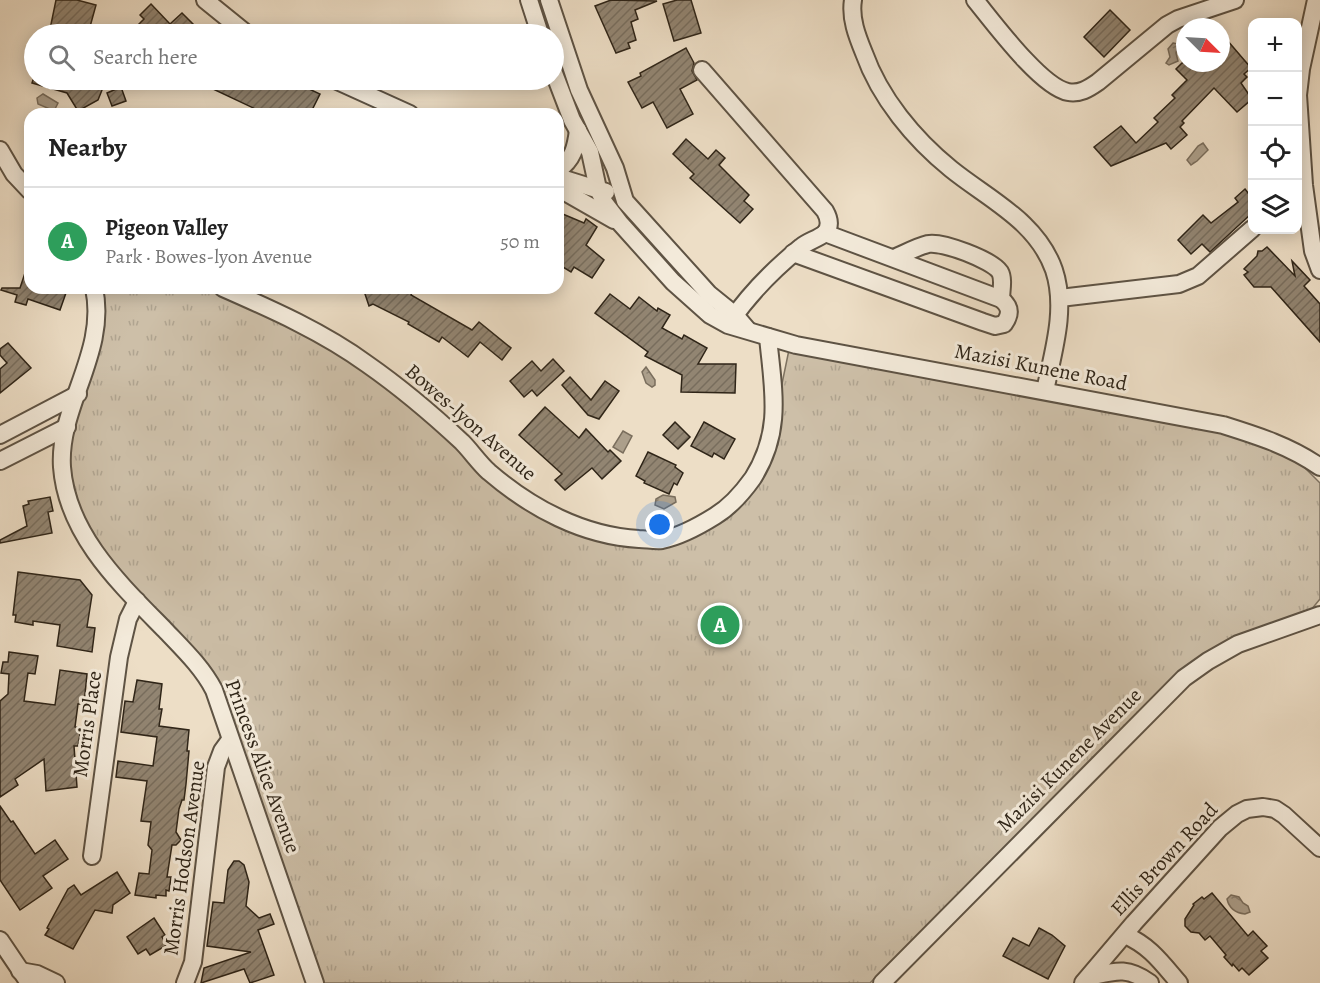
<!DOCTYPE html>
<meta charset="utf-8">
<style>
:root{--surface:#fff;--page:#f6f6f6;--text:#222;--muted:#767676;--line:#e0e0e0;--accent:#0b8043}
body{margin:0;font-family:Alegreya,serif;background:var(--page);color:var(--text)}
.controls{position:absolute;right:18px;top:18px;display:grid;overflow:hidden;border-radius:12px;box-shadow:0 3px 15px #0003}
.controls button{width:54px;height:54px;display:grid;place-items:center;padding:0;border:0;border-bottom:2px solid var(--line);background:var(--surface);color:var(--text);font:30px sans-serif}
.compass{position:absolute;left:1176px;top:18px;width:54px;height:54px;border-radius:50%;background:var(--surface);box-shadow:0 3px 15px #0003;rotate:114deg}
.you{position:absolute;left:660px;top:525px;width:21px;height:21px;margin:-15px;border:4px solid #fff;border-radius:50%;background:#1a73e8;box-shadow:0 0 0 9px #1a73e833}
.badge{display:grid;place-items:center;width:39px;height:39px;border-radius:50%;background:var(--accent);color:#fff;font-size:20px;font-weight:700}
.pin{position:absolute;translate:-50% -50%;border:3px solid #fff;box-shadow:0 2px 6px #0006}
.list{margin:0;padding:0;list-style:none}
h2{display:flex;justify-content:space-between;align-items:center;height:78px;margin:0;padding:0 24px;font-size:26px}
h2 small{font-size:20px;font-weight:400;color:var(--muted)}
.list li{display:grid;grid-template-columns:39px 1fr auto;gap:18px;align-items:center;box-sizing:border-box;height:108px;padding:0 24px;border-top:2px solid var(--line)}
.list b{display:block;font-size:22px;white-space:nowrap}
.list p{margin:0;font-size:20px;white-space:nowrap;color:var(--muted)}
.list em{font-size:20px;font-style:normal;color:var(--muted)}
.icon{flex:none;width:33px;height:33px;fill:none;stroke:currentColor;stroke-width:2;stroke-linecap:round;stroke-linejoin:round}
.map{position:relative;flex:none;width:1320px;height:983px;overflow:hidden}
.search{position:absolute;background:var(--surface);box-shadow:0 3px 15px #0003;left:24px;top:24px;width:540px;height:66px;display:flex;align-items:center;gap:15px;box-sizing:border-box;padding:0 21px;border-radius:33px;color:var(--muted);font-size:22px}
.panel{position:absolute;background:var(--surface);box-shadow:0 3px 15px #0003;left:24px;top:108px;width:540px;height:186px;border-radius:18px}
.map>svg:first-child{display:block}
.grass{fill:url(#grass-tufts);stroke:#7e7260;stroke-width:1.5}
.water{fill:url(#water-ripples);stroke:#7a6e5d;stroke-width:1.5}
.building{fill:url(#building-hatch);stroke:#2f2518;stroke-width:1.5}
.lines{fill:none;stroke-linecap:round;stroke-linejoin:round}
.minor-casing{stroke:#5e5344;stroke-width:20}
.minor{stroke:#f3eada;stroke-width:16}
.labels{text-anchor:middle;stroke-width:6;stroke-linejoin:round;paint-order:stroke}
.street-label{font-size:21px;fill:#2f2518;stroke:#f3eada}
</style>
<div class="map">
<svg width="1320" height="983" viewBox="0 0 1320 983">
<defs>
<pattern id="grass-tufts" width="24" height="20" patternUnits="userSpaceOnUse" patternTransform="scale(1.5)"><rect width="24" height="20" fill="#cdbfa8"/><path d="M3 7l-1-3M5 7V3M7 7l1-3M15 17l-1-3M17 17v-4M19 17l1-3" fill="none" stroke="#b0a490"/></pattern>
<pattern id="water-ripples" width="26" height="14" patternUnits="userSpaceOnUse" patternTransform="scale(1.5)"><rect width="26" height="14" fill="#ac9f8b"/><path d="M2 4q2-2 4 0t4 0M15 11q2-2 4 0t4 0" fill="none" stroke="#8c8171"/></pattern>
<pattern id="building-hatch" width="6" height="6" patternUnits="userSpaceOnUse" patternTransform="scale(1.5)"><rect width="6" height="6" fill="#928572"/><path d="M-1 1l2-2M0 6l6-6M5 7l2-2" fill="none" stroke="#786d5d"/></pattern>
</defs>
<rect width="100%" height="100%" fill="#eddec6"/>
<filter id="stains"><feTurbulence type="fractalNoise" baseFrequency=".00333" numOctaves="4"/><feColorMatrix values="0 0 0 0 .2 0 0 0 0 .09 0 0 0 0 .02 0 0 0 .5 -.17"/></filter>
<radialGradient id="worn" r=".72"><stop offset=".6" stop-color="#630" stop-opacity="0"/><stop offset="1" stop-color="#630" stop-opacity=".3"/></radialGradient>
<polygon class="grass" points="94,288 229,288 288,315 558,515 638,537 698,524 743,485 776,413 791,340 1274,437 1320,483 1320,599 1311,610 1204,653 1174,677 870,983 322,983 268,820 223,701 135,594 86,529 70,473 67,427 96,330"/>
<g class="water">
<polygon points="1173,43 1178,44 1176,53 1178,61 1169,65 1166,63 1170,57 1168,49"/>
<polygon points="43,94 58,103 55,109 52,110 38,104 37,98"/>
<polygon points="1203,143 1208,150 1197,161 1191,165 1187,160 1198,146"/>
<polygon points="646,367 655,380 655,385 652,387 646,383 642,372"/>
<polygon points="623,431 632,436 623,453 613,447"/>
<polygon points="663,495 675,497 676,502 664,509 655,505 656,499"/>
<path d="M1231,895L1239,897L1243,903L1248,906L1250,912L1245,914C1236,913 1229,908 1227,899Z"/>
</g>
<g class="building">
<polygon points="56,0 77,0 96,5 88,34 49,34"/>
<polygon points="611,0 657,1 635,10 638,19 631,22 636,40 628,43 630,48 616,53 595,6"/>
<polygon points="677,0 691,0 701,33 674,41 663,4"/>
<polygon points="151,4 170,24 182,13 197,28 190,34 143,34 136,27 144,19 140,15"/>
<polygon points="1110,10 1130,30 1104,57 1084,37"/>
<polygon points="1221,33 1251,68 1244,74 1247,77 1241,83 1252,99 1237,112 1214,88 1182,121 1184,123 1180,127 1187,135 1171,149 1166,143 1111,166 1094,147 1121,126 1136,143 1158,122 1154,118 1175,98 1172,95 1187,80 1176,69 1182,63 1221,63"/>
<polygon points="686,48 694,63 692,71 697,80 680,89 693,114 667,128 653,102 642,108 628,82 641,76 640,73"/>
<polygon points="33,80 106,80 98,100 78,111 67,93 32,83"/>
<polygon points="194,80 290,80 320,94 310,114 266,114"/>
<polygon points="121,87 126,101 112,106 107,93"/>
<polygon points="686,139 708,159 716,150 725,158 719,165 749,195 744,201 753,209 740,223 690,178 694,174 673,154"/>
<polygon points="1245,189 1252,198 1252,213 1210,252 1202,244 1191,254 1178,240 1203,215 1211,223 1238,202 1235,198"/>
<polygon points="558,212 584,223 586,219 597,227 586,245 604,260 592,278 574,267 571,272 558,264"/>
<polygon points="1267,247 1295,276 1292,261 1310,280 1304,286 1320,304 1320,342 1271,287 1254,287 1244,275 1248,272 1244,269 1257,256 1258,251 1262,251"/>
<polygon points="28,264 30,265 30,288 60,288 67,290 60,310 28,299 26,305 15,302 17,295 1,290 2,288 20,288"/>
<polygon points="363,288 414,288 411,295 472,330 479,322 511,348 502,360 480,342 468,357 442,337 439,342 408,324 409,322 373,304 369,306"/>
<polygon points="610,294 630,309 639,297 657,311 658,308 670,315 662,328 682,339 684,335 707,348 698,364 736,364 735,393 681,392 682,375 645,356 648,352 595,313"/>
<polygon points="8,343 31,368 0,393 0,369 7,363 0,355 0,349"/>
<polygon points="553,359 564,371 537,396 532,390 524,397 510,381 532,361 541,371"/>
<polygon points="570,377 591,400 605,381 619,391 599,419 588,415 562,385"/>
<polygon points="545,407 579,438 586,429 608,452 610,450 621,461 602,479 592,468 565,490 555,480 562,474 519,435"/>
<polygon points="675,422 690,437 678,449 663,435"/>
<polygon points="704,422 735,439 724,459 714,453 712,457 691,446"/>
<polygon points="648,452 676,465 675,467 683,473 677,485 674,483 669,494 644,483 645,481 636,476"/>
<polygon points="50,497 53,511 48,512 52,533 0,543 0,540 27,526 23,506 29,504 28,501"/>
<polygon points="18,572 80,580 92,595 87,627 95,628 92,652 57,646 60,625 33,621 33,625 15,622 16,615 13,615"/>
<polygon points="9,652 38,656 35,674 28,673 24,701 55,705 60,670 87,674 84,704 78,704 75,727 81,728 78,746 74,746 77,787 46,791 44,759 15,779 18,785 0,797 0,701 8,694 9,674 1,673 3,662 8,662"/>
<polygon points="137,680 162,684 159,709 162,709 159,726 189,730 187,751 189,751 186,784 184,800 182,800 179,809 176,832 181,840 176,845 172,845 167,877 171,877 169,891 166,890 166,896 156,895 156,898 135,895 139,873 149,874 152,850 148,845 151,822 141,821 147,781 116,777 118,761 153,766 157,737 121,732 125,701 133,702"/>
<polygon points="0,806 11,822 13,821 35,854 55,840 68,859 43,876 52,888 20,910 0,880"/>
<polygon points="234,861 239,861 244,865 249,882 246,906 259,918 270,914 274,924 258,930 274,975 250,983 244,969 201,983 204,968 251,952 207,946 213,902 224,903 228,870"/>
<polygon points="117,872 130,893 113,905 112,913 95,910 73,949 45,935 49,929 47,928 68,889 74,885 81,895"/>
<polygon points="1212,893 1248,936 1253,931 1267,946 1261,951 1268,958 1249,975 1242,968 1239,971 1233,964 1232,966 1224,957 1226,955 1210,936 1205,940 1199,933 1191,932 1185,926 1185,919 1194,905 1193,904 1202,897 1204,899"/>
<polygon points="154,918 165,935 162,937 167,945 150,955 146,949 138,954 127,937"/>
<polygon points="1039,928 1052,935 1065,946 1048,979 1003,956 1013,938 1029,946"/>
</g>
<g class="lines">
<g class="minor-casing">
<g id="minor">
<polyline points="205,0 247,34"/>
<polyline points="529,0 540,34"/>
<polyline points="549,0 579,90 615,168 625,201 709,294 735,315 747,329"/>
<path d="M853,0C850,18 857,36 864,53C880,98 914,139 951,169C988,199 1037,221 1054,270C1067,309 1053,352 1045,391"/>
<path d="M975,0C993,22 1041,87 1068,92C1080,94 1088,89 1098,82L1167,25L1178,19L1235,0"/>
<polyline points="1316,0 1301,69 1298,95 1304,185 1313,251 1320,270"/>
<path d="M702,70L825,211C829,218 831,226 825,233C818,239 808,241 801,247C774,269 750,293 730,322"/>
<path d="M554,73L572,120L590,152L598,189L604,202L620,223L673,282L710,315L728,325L796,345L1223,425C1258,436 1290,446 1320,467"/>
<polyline points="335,80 410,114"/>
<polyline points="0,150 14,174 30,191"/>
<path d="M558,170C573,160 576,147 578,130"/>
<polyline points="558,177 606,192"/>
<polyline points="558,188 614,220"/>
<path d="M793,253L983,322L995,326L1004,324C1011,314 1011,307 1001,299L825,233"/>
<path d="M894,258C904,254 916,247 928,244C942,241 992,260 1000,272C1004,279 1001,292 1001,299"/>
<path d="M94,288C108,352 58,406 62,467C67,535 121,585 165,630C183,649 202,667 214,690L315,983"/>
<path d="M223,288C273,310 323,332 367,364C400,387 432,414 462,442C471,451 479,463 489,472C531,508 583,536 639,539C646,539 655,541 662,540C681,536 699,526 715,516C730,507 743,492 753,478C783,430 773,390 768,337"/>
<polyline points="1060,298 1179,284 1198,276 1252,229"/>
<polyline points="0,435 78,394"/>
<polyline points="0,461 67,427"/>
<polyline points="92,856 119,657 128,619 137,601"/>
<path d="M1125,935C1150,946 1161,962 1179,983"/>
<polyline points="0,940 29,983"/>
<polyline points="20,971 37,974 56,983"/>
<path d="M1089,977C1115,971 1127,966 1150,983"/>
<polyline points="185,983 193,962 216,767 222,751 230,740"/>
<polyline points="882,983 1184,678 1208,661 1238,644 1320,615"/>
<polyline points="1083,983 1134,923 1220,828 1237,814 1247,809 1263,807 1275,809 1284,815 1320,848"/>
</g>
</g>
<use href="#minor" class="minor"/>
</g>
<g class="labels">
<g class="street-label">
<text transform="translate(1041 367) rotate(11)" y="7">Mazisi Kunene Road</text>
<text transform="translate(471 422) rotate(41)" y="7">Bowes-lyon Avenue</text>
<text transform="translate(87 724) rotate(-82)" y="7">Morris Place</text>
<text transform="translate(1069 760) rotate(-45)" y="7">Mazisi Kunene Avenue</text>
<text transform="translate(263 766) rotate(70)" y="7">Princess Alice Avenue</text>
<text transform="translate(184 858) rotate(-82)" y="7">Morris Hodson Avenue</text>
<text transform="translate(1164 859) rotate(-47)" y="7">Ellis Brown Road</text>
</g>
</g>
<rect width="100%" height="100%" filter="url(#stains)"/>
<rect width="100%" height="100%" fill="url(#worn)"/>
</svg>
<div class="controls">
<button>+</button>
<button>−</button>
<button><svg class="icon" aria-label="locate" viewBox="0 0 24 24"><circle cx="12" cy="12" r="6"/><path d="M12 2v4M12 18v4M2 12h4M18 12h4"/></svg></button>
<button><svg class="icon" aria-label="layers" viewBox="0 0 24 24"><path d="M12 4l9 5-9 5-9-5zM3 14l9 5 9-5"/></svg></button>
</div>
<svg class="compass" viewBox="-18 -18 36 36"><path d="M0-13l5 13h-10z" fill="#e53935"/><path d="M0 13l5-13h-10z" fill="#767676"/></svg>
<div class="you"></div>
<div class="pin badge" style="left:720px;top:625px;background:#2e9e5b">A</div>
<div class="search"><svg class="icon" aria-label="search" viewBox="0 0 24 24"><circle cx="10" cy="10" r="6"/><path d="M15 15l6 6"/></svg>Search here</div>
<section class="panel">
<h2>Nearby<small></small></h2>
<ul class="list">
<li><span class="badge" style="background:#2e9e5b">A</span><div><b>Pigeon Valley</b><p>Park · Bowes-lyon Avenue</p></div><em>50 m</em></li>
</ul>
</section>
</div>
